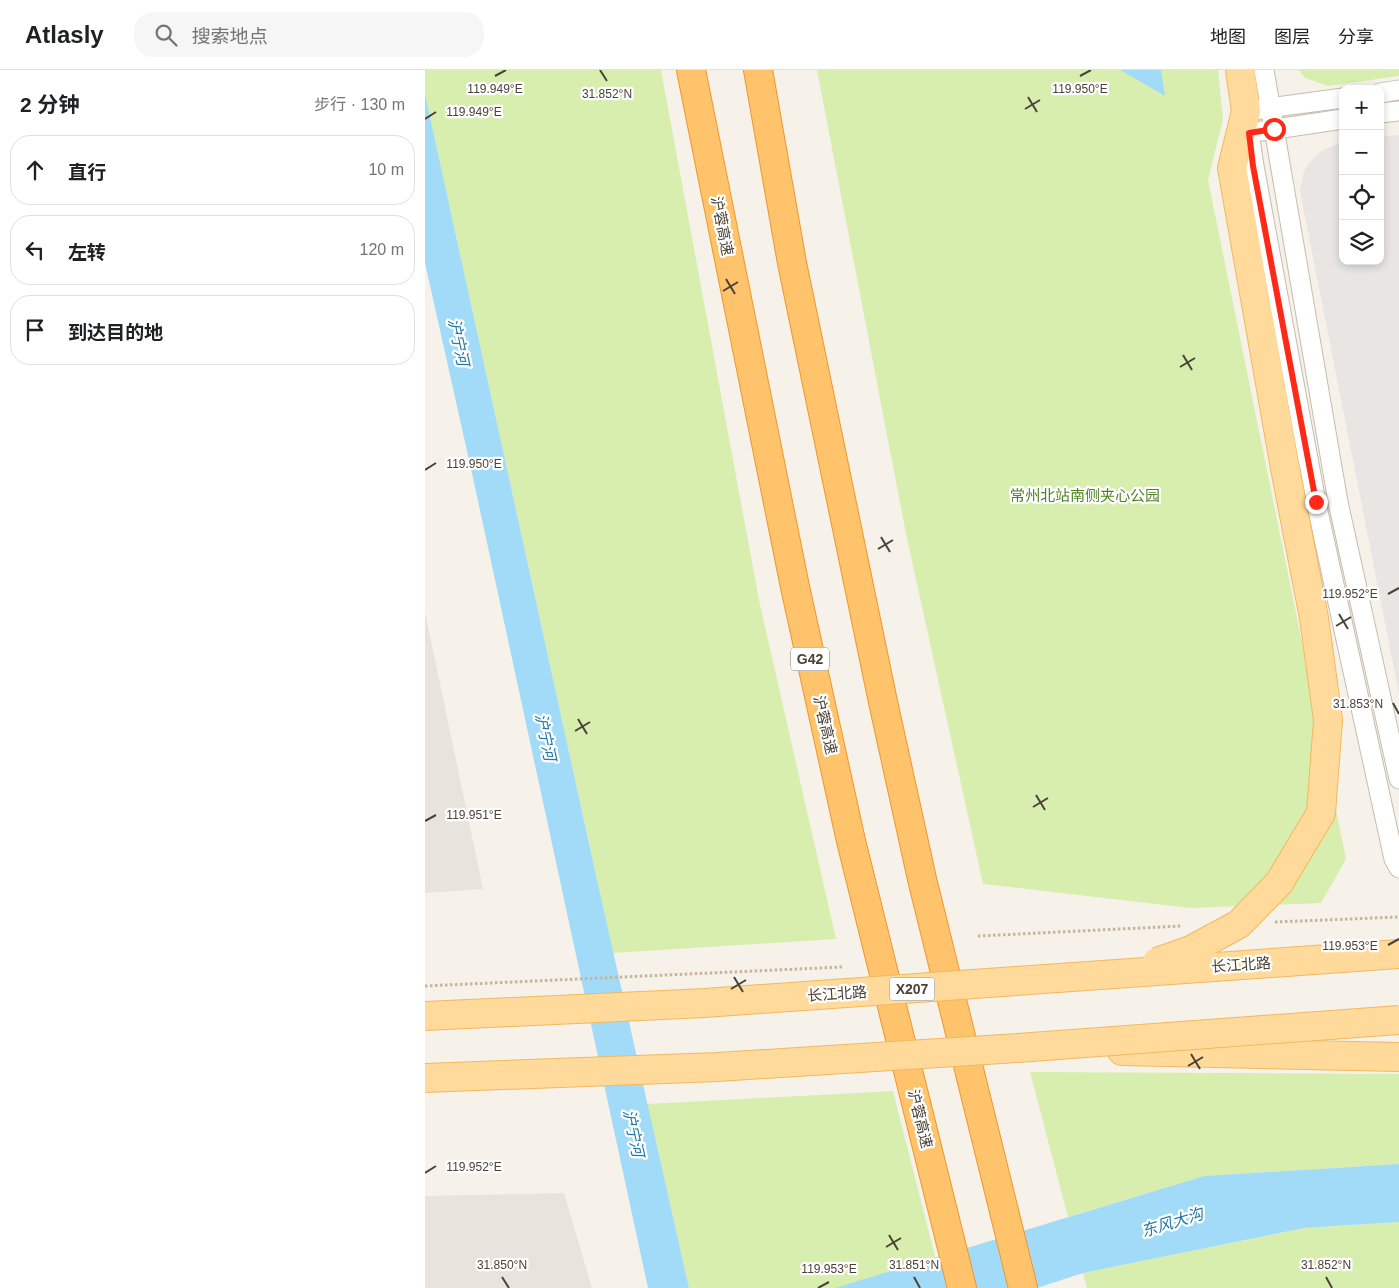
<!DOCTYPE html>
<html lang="zh">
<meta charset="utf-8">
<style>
:root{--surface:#fff;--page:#f6f6f6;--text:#202124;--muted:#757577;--line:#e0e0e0}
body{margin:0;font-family:Arial,"Noto Sans SC",sans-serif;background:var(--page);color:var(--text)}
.controls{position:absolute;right:15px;top:15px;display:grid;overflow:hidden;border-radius:10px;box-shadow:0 2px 8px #0003}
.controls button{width:45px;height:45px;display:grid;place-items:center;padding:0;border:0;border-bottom:1px solid var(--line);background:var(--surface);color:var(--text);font:25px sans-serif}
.stop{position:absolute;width:15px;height:15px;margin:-11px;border:4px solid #ff2918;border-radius:50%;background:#fff}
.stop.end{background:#ff2918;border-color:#fff;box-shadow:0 1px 5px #0008}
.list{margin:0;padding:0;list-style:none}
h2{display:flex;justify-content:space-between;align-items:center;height:65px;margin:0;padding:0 20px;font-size:21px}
h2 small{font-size:16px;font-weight:400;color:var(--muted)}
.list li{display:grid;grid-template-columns:32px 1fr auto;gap:15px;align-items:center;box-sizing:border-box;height:70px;margin:0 10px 10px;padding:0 10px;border:1px solid var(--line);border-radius:20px}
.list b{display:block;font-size:19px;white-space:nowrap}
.list em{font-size:16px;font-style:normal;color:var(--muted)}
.icon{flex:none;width:28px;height:28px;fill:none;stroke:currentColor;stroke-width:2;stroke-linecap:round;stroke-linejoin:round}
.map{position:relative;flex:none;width:974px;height:1218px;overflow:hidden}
header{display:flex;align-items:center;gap:30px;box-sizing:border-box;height:70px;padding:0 25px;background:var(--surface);border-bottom:1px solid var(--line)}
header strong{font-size:24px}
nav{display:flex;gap:28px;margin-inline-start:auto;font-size:18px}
.search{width:350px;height:45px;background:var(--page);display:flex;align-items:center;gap:12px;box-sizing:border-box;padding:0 18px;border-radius:20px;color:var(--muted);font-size:19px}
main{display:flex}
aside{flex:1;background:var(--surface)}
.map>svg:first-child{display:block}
.industrial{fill:#e9e3de}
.green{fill:#d7eeaf}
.parking{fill:#e8e5e2}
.water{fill:#a2dbf8}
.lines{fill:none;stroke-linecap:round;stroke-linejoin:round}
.minor-casing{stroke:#c6bcae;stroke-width:21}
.primary-casing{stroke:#f0b95f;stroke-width:30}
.motorway-casing{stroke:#ed972e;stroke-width:30}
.path{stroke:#c6b49b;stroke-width:3;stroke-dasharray:2.5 2.5;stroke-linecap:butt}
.minor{stroke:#fff;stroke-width:19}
.primary{stroke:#ffda9a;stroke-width:28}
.motorway{stroke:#ffc36c;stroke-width:28}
.primary-bridge-casing{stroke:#f0b95f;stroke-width:30;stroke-linecap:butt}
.primary-bridge{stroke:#ffda9a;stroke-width:28}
.route{stroke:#ff2918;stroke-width:6}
.ticks{fill:none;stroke:#4b4237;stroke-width:2}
.labels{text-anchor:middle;stroke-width:4.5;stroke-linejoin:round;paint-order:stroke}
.shield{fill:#fff;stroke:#817b73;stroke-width:1}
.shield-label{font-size:14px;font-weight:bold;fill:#4b4237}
.street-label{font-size:15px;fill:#4b4237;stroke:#fff}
.park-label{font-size:15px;fill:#508423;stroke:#fff}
.water-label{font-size:16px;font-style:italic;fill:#217aa9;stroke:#fff}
.ticks-label{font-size:12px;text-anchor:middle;fill:#4b4237;stroke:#fff;stroke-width:4.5;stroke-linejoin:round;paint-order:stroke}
</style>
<header>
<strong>Atlasly</strong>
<div class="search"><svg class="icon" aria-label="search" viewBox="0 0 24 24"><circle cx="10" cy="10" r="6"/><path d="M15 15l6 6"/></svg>搜索地点</div>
<nav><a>地图</a><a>图层</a><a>分享</a></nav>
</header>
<main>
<aside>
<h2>2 分钟<small>步行 · 130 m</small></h2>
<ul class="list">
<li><svg class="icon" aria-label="ahead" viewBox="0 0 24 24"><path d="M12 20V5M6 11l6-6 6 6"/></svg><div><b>直行</b></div><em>10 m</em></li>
<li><svg class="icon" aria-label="left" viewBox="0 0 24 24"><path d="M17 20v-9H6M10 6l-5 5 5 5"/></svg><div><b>左转</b></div><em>120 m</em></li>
<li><svg class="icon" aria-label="arrive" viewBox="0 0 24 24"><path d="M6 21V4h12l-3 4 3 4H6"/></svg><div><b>到达目的地</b></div></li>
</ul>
</aside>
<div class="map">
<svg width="974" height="1218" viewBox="0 0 974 1218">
<rect width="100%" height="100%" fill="#f6f2ea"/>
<g class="industrial">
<polygon points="0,542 58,819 0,823"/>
<polygon points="139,1123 167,1218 0,1218 0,1126"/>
</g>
<g class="green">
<polygon points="0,0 236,0 334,530 411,869 188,883 0,24"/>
<polygon points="392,0 793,0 798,49 783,110 921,789 896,833 765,838 558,814 481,464"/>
<polygon points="874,0 974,0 974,6 903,16 880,8"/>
<polygon points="605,1002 974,1004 974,1094 779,1106 643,1147"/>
<polygon points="468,1021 518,1218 264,1218 222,1034"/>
<polygon points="974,1152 974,1218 662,1218 658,1203 879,1158"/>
</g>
<polygon class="parking" points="974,65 974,624 875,121 879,101 886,91 898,80 918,72 918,191 955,191 955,67"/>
<g class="water">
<polygon points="696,0 736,0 740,26 697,1"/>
<polygon points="0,24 172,810 264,1218 223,1218 48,408 0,193"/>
<polygon points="974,1094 974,1152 879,1158 658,1203 612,1218 410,1218 779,1106"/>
</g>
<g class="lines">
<g class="minor-casing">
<g id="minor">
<polyline points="839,0 913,432 974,709"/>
<polyline points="955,23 974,20"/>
<polyline points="918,28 821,41 829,96 891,432 969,789 974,798"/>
<polyline points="955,43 974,41"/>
<polyline points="837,61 918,49"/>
</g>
</g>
<g class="primary-casing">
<g id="primary">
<polyline points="815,0 821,41 807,98 860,398"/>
<polyline points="697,981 974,987"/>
</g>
</g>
<g class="motorway-casing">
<g id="motorway">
<polyline points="266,0 370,517 426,771 537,1218"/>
<polyline points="333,0 367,193 458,632 497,809 598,1218"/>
</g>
</g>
<g class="path">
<polyline points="850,852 974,847"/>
<polyline points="553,866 756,856"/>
<polyline points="0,916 417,897"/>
</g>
<use href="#minor" class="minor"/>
<use href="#primary" class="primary"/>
<use href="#motorway" class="motorway"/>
<g class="primary-bridge-casing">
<g id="primary-bridge">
<polyline points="732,892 766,880 814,854 854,813 896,743 903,650 889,548 860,398"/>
<polyline points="0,946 280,933 974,884"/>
<polyline points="0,1008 292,997 593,978 974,950"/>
</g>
</g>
<use href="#primary-bridge" class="primary-bridge"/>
</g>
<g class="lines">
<polyline class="route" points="849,59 824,63 828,96 891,432"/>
</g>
<path class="ticks" d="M175,0L182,11M70,6L81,0M655,6L666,0M603,27L612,42M600,39L615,30M0,49L11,42M301,209L310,224M298,221L313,212M758,285L767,300M755,297L770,288M0,400L11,393M456,467L465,482M453,479L468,470M963,524L974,518M914,544L923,559M911,556L926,547M968,633L974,644M153,649L162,664M150,661L165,652M611,725L620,740M608,737L623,728M0,751L11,745M963,875L974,869M309,907L318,922M306,919L321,910M766,984L775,999M763,996L778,987M0,1103L11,1096M464,1165L473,1180M461,1177L476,1168M77,1207L84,1218M489,1207L495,1218M901,1207L907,1218M393,1218L404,1212"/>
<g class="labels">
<g class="shield">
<rect x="366" y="577.5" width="38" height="23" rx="4"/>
<rect x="464.5" y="907.5" width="45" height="23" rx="4"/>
</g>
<g class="shield-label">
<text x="385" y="594">G42</text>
<text x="487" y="924">X207</text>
</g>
<g class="street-label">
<text transform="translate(297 156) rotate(79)" y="5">沪蓉高速</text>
<text transform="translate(400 655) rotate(77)" y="5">沪蓉高速</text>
<text transform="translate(816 895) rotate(-4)" y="5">长江北路</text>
<text transform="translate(412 924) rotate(-4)" y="5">长江北路</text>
<text transform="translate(495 1049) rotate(76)" y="5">沪蓉高速</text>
</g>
<g class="park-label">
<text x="660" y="431">常州北站南侧夹心公园</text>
</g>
<g class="water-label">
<text transform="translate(34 272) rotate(78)" y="6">沪宁河</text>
<text transform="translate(121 667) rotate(78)" y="6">沪宁河</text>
<text transform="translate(209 1063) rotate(78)" y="6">沪宁河</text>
<text transform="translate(747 1152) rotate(-17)" y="6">东风大沟</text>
</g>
</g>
<g class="ticks-label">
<text x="70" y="23">119.949°E</text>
<text x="655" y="23">119.950°E</text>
<text x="182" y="28">31.852°N</text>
<text x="49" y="46">119.949°E</text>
<text x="49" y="398">119.950°E</text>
<text x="925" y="528">119.952°E</text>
<text x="933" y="638">31.853°N</text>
<text x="49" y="749">119.951°E</text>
<text x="925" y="880">119.953°E</text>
<text x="49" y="1101">119.952°E</text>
<text x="77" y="1199">31.850°N</text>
<text x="489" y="1199">31.851°N</text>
<text x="901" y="1199">31.852°N</text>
<text x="404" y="1203">119.953°E</text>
</g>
</svg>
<div class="controls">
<button>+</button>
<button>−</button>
<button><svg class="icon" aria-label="locate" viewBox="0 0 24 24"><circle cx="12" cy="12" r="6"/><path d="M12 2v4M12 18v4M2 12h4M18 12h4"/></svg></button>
<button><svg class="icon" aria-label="layers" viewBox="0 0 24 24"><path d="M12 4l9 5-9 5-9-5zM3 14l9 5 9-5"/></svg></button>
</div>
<div class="stop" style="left:849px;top:59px"></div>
<div class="stop end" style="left:891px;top:432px"></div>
</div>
</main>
